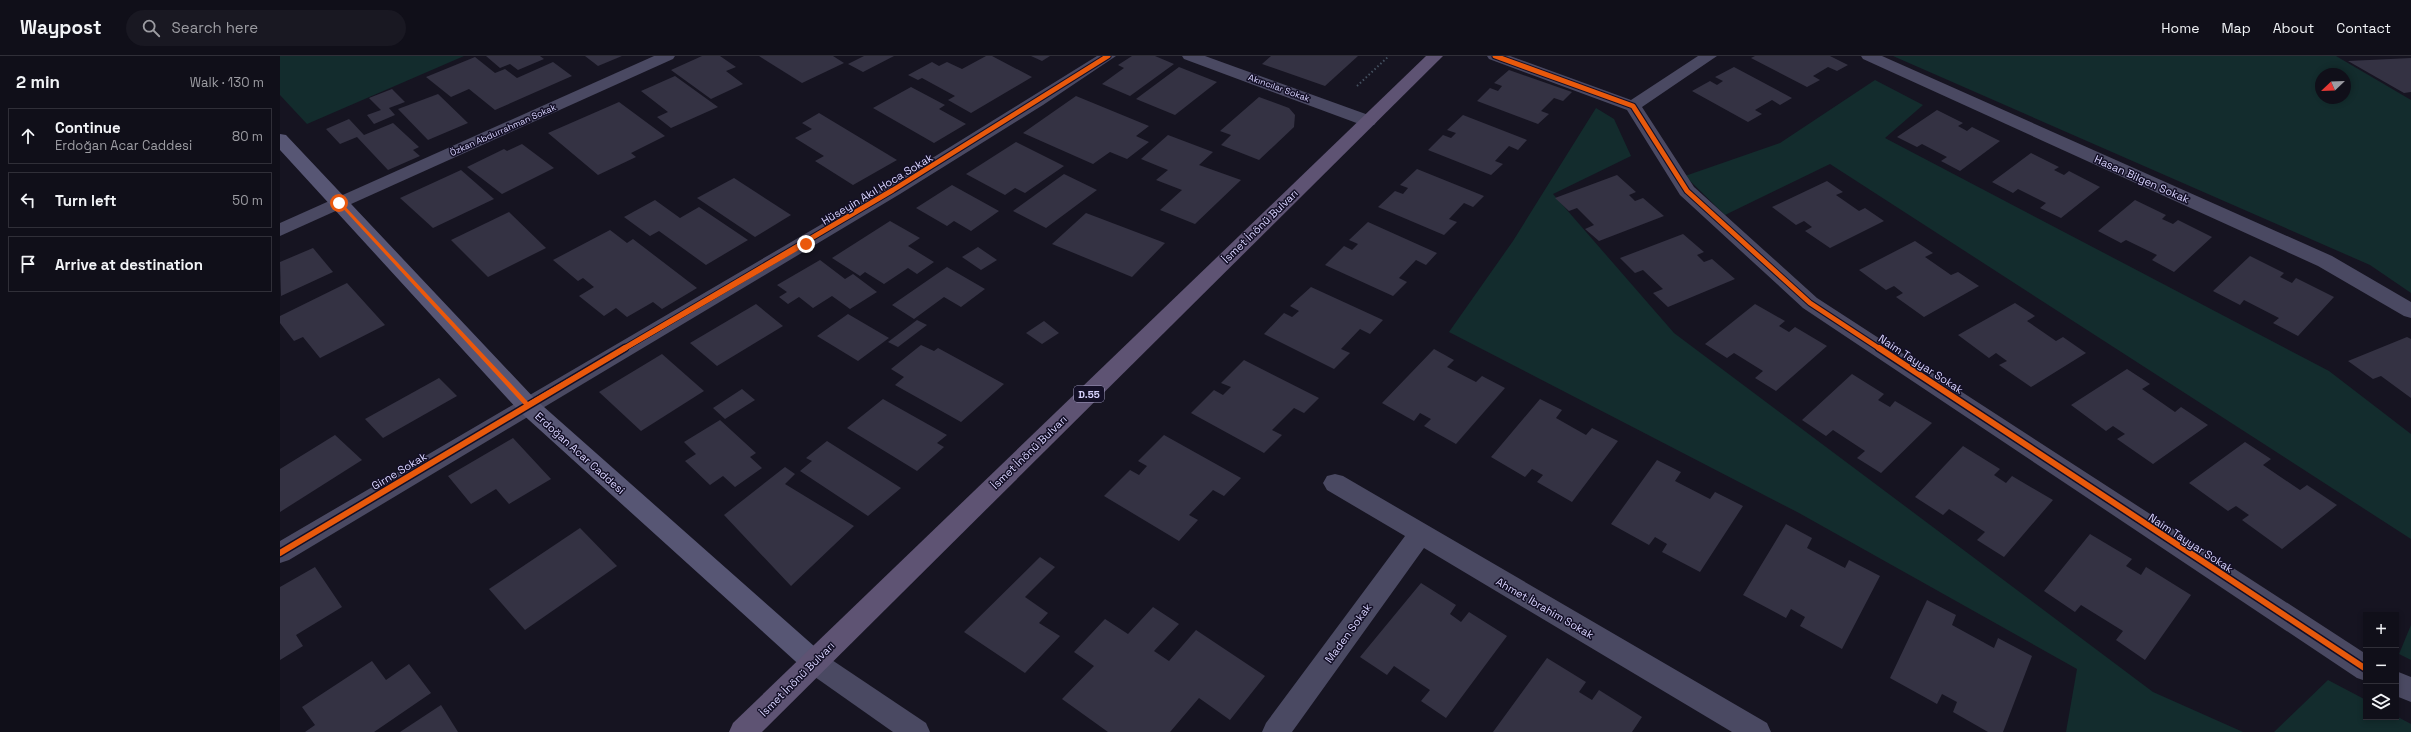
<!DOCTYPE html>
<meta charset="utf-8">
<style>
:root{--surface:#100f19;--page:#191822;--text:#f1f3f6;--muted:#9c9ca2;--line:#302f38}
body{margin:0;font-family:"Space Grotesk",sans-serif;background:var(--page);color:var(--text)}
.controls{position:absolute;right:12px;bottom:12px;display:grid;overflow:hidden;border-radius:0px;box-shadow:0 2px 6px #0003}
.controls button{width:36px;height:36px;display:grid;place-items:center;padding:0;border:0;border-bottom:1px solid var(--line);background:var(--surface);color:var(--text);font:20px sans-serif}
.compass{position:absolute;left:2035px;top:12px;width:36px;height:36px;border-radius:50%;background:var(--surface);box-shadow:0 2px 6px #0003;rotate:247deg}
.stop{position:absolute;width:12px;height:12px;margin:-9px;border:3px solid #ea580c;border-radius:50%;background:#fff}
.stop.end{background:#ea580c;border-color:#fff;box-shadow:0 1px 4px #0008}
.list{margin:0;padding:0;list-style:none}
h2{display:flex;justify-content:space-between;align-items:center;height:52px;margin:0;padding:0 16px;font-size:17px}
h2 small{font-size:13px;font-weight:400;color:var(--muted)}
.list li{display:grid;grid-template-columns:26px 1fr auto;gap:12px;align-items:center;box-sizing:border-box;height:56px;margin:0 8px 8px;padding:0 8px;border:1px solid var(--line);border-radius:0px}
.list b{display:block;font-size:15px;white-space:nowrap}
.list p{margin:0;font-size:13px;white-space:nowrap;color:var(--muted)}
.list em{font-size:13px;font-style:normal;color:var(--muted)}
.icon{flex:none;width:22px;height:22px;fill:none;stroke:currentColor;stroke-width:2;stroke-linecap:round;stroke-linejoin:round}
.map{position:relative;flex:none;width:2131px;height:676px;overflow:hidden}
header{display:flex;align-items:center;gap:24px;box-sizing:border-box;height:56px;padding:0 20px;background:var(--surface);border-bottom:1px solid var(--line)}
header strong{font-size:19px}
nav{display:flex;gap:22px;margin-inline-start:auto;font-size:14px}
.search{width:280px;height:36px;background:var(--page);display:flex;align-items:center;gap:10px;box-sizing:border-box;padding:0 14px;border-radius:22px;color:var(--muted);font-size:15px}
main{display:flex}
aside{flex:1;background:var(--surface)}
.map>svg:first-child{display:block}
.green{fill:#132c2d;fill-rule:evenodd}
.building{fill:#343243}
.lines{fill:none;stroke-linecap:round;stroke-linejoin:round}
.path{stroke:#44505f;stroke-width:2;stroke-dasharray:1.5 2.5;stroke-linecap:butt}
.minor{fill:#4a4962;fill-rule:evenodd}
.secondary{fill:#575674;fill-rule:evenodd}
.primary{fill:#5e5373;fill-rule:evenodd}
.cycleway-far1-casing{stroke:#130f26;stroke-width:7}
.cycleway-casing{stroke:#130f26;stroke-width:9}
.cycleway-far1{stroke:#e8590c;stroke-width:5}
.cycleway{stroke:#e8590c;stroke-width:6}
.route{fill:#ea580c}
.labels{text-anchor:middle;stroke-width:3;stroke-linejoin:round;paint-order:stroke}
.far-street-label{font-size:9px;fill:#d9d4ff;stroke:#130f26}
.shield{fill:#130f26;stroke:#9e99be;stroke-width:1}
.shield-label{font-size:10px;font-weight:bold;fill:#d9d4ff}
.street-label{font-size:11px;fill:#d9d4ff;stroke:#130f26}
</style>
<header>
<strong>Waypost</strong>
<div class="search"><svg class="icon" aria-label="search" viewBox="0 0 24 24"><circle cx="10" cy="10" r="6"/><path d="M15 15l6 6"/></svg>Search here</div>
<nav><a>Home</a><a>Map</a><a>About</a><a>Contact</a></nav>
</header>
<main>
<aside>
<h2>2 min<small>Walk · 130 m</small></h2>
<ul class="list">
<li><svg class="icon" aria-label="ahead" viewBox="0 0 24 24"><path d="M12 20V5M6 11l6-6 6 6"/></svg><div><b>Continue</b><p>Erdoğan Acar Caddesi</p></div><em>80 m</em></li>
<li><svg class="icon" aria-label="left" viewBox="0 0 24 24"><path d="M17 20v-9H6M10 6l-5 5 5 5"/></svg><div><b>Turn left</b></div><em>50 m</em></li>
<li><svg class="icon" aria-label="arrive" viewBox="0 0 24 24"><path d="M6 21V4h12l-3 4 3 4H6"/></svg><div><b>Arrive at destination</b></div></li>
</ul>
</aside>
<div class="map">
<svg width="2131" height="676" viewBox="0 0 2131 676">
<rect width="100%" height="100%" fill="#161421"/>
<g class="green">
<polygon points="0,0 184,0 27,68 0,39"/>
<path d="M1613,0H2056L2131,44V237L2090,209ZM2041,18H2065V42H2041Z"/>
<polygon points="1595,24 1643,49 1605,82 2049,315 2131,378 2131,483 1550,108 1445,159 1405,120 1500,87"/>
<polygon points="1316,52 1334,63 1351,100 1273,138 1394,277 1873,636 1963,676 1786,676 1797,613 1519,457 1169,276 1233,185"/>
<polygon points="2131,569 2131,604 2119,598"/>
<polygon points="2048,624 2086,644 2086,661 2116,660 2131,668 2131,676 1994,676"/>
</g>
<g class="building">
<polygon points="206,0 260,0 264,3 238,14 230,8 220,12"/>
<polygon points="305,0 342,0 318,10"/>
<polygon points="422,0 440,0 456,11 446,15 463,28 431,43 391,14"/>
<polygon points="479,0 553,0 564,7 522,27"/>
<polygon points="584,0 614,0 583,16 568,8"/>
<polygon points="706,0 712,0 752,21 691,57 668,44 675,40 642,22 638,24 628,19 652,6 659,10 667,6 682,13"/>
<polygon points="751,0 770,0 762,5"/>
<polygon points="852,0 875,0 894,8 850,40 822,28 844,12 838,9"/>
<polygon points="991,0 1078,0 1045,30 982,8"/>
<polygon points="1475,0 1550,0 1568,9 1557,15 1548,11 1533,20 1540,24 1527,31 1471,2"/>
<polygon points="195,1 215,17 225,13 237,22 273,6 292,20 215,54 189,33 171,41 146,21"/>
<polygon points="2131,2 2131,36 2124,37 2068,5"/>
<polygon points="899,11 937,26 895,59 856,43"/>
<polygon points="1454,11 1512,42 1500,49 1492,44 1475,54 1482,58 1468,66 1412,35 1430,25 1437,29 1443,25 1435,21"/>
<polygon points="1229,14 1292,36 1283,45 1274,42 1261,55 1269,58 1258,68 1197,45 1210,32 1218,35 1222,30 1214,27"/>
<polygon points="395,20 438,51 391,72 377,61 388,56 361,35"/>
<polygon points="631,31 665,49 659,53 686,68 654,87 593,52"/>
<polygon points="112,33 125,46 109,52 115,59 94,68 87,59 101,54 89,42"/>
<polygon points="158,38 188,67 148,84 118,53"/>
<polygon points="796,40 869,70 856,80 869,86 847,103 830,96 813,108 743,77"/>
<polygon points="979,41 1009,52 1015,59 1014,71 979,104 941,89 951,79 940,75"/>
<polygon points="339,46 385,80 351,97 356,101 318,119 268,77"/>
<polygon points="1657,54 1683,67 1678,70 1687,75 1692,71 1720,85 1680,115 1661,105 1667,101 1642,88 1637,91 1617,81"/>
<polygon points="539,57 617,104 573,129 535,105 544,100 515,82 532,73 522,67"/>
<polygon points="1183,59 1247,84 1238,94 1229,90 1215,105 1223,108 1211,119 1148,94 1163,79 1171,82 1176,77 1167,74"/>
<polygon points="69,63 84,79 113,67 139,91 133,94 140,100 108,114 77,81 60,88 46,73"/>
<polygon points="888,79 933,96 919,109 961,124 915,168 880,154 902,134 876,124 888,114 861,103"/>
<polygon points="736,86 784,110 745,137 735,132 725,139 686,118"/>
<polygon points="242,88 274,112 222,138 187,111 224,93 227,95"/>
<polygon points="1751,97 1779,111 1774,114 1784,119 1789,115 1820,131 1781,162 1760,152 1766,147 1738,133 1733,137 1712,126"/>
<polygon points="1137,113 1204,140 1193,151 1184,147 1169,163 1177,166 1164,179 1098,151 1115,135 1123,138 1128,132 1120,129"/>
<polygon points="181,114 214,143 153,172 120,142"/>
<polygon points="784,118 817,134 766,172 733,155"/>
<polygon points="1337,119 1356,136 1349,139 1355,145 1363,142 1384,160 1319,185 1305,173 1314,169 1297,152 1289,155 1275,142"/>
<polygon points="454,122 511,159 475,181 417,142"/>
<polygon points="1547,125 1563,136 1556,139 1579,155 1585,152 1604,165 1550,192 1525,175 1532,171 1524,165 1516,169 1492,151"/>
<polygon points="672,129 719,155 691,175 674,165 667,170 636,152"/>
<polygon points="375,144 400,162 419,151 468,184 426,209 379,175 370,180 344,161"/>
<polygon points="1855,144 1886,159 1882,163 1893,168 1898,164 1932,181 1894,216 1872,204 1877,199 1846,184 1841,187 1818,175"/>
<polygon points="229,156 266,192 208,221 171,184"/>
<polygon points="806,157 885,187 852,221 772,188"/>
<polygon points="610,165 640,182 628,190 654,206 637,218 628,212 604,228 585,216 580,220 552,202"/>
<polygon points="1088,166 1157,197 1146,209 1136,204 1119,222 1127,226 1113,240 1045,209 1064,190 1072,194 1078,188 1069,184"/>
<polygon points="330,174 347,187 353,183 417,232 382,253 373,246 347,261 336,252 324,260 299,240 314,231 303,222 298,225 273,204"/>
<polygon points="1403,178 1424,196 1417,199 1424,206 1432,203 1455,223 1388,251 1373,237 1383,233 1363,214 1355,217 1340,202"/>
<polygon points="1635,185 1653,197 1645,201 1671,219 1678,216 1699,230 1644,261 1616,241 1623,237 1614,230 1606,234 1579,214"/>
<polygon points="698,191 717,204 701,214 682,201"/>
<polygon points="33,192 53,216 1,240 0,206"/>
<polygon points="1970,200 2004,217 2000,221 2012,227 2016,222 2054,241 2018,280 1993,267 1999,262 1964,244 1960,249 1933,235"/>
<polygon points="540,204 565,223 573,218 597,236 570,253 552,240 533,252 519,241 508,248 499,241 507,236 497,229"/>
<polygon points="667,211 705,233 681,251 664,241 634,263 612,249"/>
<polygon points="67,227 105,269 40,302 23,281 14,285 0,267 0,260"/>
<polygon points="1031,231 1103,264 1090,278 1080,273 1061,293 1070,297 1054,313 984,278 1004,257 1012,261 1019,255 1010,250"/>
<polygon points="1735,247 1755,260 1747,265 1776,285 1783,281 1806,297 1751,331 1719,309 1727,305 1716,297 1709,302 1678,279"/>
<polygon points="476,248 503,270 437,310 410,287"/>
<polygon points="1475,248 1505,265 1499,270 1509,276 1515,271 1547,290 1496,335 1475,322 1483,315 1454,297 1447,302 1425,288"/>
<polygon points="568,258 609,282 578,305 537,280"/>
<polygon points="637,264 647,269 618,291 608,286"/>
<polygon points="764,265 779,277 762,288 746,277"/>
<polygon points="2127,281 2131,283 2131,342 2101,320 2093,323 2068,305"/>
<polygon points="641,289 654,295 658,292 724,328 681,366 615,329 624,321 611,313"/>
<polygon points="1154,293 1174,304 1167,311 1196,326 1202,320 1225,332 1176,388 1144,370 1151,363 1140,357 1134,365 1102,347"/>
<polygon points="382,298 424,335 361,375 319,336"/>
<polygon points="964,304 1039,342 1024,357 1014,352 992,374 1002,379 984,397 911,357 934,334 943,339 951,331 941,327"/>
<polygon points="1847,313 1870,328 1862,333 1895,356 1901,351 1928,369 1873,408 1837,383 1845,378 1833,370 1826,375 1791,349"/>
<polygon points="1572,318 1604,338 1598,344 1610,351 1615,345 1652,367 1601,417 1577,402 1585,395 1553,374 1546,380 1522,364"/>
<polygon points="159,322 177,340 103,382 85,363"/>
<polygon points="462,333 475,344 445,363 433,352"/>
<polygon points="603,343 667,379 657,387 664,391 637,415 567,372"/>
<polygon points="1260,343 1282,354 1276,362 1306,379 1312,372 1338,385 1292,446 1257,426 1263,419 1252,413 1245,421 1211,401"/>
<polygon points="440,364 476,397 470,401 482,412 455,431 443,420 430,429 405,405 416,398 404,386"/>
<polygon points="55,379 82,404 0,456 0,413"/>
<polygon points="884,379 961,422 944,440 933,434 909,459 918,464 899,485 824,440 850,414 859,419 867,410 858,405"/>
<polygon points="233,382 271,423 229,448 216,433 191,448 168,420"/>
<polygon points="547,385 621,432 588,460 520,415 532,405 526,402"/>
<polygon points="1965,386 1991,403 1983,409 2020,434 2027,429 2057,449 2002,493 1962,464 1969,459 1956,450 1948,455 1909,427"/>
<polygon points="1683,390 1720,413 1714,419 1726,427 1732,420 1773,444 1724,501 1697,484 1705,476 1669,453 1663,459 1635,441"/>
<polygon points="1377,404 1401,416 1395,425 1430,443 1435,436 1463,450 1420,516 1382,496 1387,488 1375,481 1369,489 1331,468"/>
<polygon points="505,411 515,418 505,428 574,470 511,530 444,459"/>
<polygon points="1506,468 1532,482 1527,492 1565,512 1569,504 1600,520 1562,593 1520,570 1525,561 1511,553 1506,562 1463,539"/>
<polygon points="300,472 337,510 245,574 209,533"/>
<polygon points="1810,478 1852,503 1846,510 1861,519 1866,511 1911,539 1865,604 1836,584 1843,575 1801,549 1795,556 1764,535"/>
<polygon points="760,501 775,511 745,541 768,557 759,567 780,580 745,617 684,576"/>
<polygon points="35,511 62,551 16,579 23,590 0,604 0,531"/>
<polygon points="1141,527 1176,549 1170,558 1181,566 1189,556 1227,580 1166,662 1141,645 1150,634 1114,610 1107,619 1080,601"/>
<polygon points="1647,544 1676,559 1672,569 1714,592 1718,582 1752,600 1723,676 1708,676 1673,656 1677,646 1662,638 1657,648 1610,622"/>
<polygon points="873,551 899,568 874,595 889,605 916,574 985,620 950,664 919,642 890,676 828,676 782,643 814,610 794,596 825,563 848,578"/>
<polygon points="1267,602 1306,626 1299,636 1312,644 1319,634 1362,661 1352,676 1213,676"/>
<polygon points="92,605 106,624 129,608 151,637 94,676 25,676 35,669 22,651"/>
<polygon points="161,649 178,676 120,676"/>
</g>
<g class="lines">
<polyline class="path" points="1077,30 1109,0"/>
<g class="minor">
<polygon points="374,0 395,0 393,3 0,180 0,167"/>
<polygon points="817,0 836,0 763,49 620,138 9,504 0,507 0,485 607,130"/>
<polygon points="902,0 925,0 1094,61 1097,65 1094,69 1082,69 904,3"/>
<polygon points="1207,0 1230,0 1351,44 1418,0 1437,0 1362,51 1414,131 1537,242 2086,598 2086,625 2077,622 1523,252 1400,139 1347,54 1209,3"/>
<polygon points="1581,0 1602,0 2052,200 2131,246 2131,262 2124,260 2038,210 1583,3"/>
<polygon points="1055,418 1063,420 1487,667 1491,676 1452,676 1144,492 1012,676 982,676 986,667 1125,480 1047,434 1043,427 1047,420"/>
<polygon points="534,594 543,598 646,667 650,676 613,676 525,614 521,606 525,598"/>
<polygon points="2116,615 2131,621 2131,646 2116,640"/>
</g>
<polygon class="secondary" points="0,78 6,79 255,343 543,598 547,606 543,614 534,618 525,614 239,355 0,94"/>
<polygon class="primary" points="1146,0 1163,0 482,676 449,676 453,667"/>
<g class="cycleway-far1-casing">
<g id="cycleway-far1">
<polyline points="1215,0 1353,50 1407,135 1530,247 1600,293"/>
<polyline points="343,293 613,134 828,0"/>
</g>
</g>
<g class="cycleway-casing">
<g id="cycleway">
<polyline points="1599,292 2086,613"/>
<polyline points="0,497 345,292"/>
</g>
</g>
<use href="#cycleway-far1" class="cycleway-far1"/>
<use href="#cycleway" class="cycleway"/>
</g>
<polygon class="route" points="57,146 61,146 248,346 524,186 529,188 247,352"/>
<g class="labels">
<g class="far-street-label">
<text transform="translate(999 32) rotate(20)" y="3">Akıncılar Sokak</text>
<text transform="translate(223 74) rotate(-24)" y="3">Özkan Abdurrahman Sokak</text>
</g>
<rect class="shield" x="794" y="330" width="30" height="16" rx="3"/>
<g class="shield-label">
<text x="809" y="342">D.55</text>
</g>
<g class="street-label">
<text transform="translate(1862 123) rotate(24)" y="4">Hasan Bilgen Sokak</text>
<text transform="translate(597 133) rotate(-31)" y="4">Hüseyin Akıl Hoca Sokak</text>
<text transform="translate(980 170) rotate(-44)" y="4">İsmet İnönü Bulvarı</text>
<text transform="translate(1641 308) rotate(33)" y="4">Naim Tayyar Sokak</text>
<text transform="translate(749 396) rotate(-44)" y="4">İsmet İnönü Bulvarı</text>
<text transform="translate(300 397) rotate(42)" y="4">Erdoğan Acar Caddesi</text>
<text transform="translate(119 415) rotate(-31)" y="4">Girne Sokak</text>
<text transform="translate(1911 487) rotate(33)" y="4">Naim Tayyar Sokak</text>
<text transform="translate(1265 552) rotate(30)" y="4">Ahmet İbrahim Sokak</text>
<text transform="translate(1068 577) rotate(-54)" y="4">Maden Sokak</text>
<text transform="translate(517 623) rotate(-45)" y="4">İsmet İnönü Bulvarı</text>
</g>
</g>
</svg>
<div class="controls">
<button>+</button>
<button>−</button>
<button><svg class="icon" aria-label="layers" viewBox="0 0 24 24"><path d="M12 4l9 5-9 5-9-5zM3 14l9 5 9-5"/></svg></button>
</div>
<svg class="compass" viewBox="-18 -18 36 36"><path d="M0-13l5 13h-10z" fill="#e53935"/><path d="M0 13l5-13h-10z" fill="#9c9ca2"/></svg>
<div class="stop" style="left:59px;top:147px"></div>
<div class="stop end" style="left:526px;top:188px"></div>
</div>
</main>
